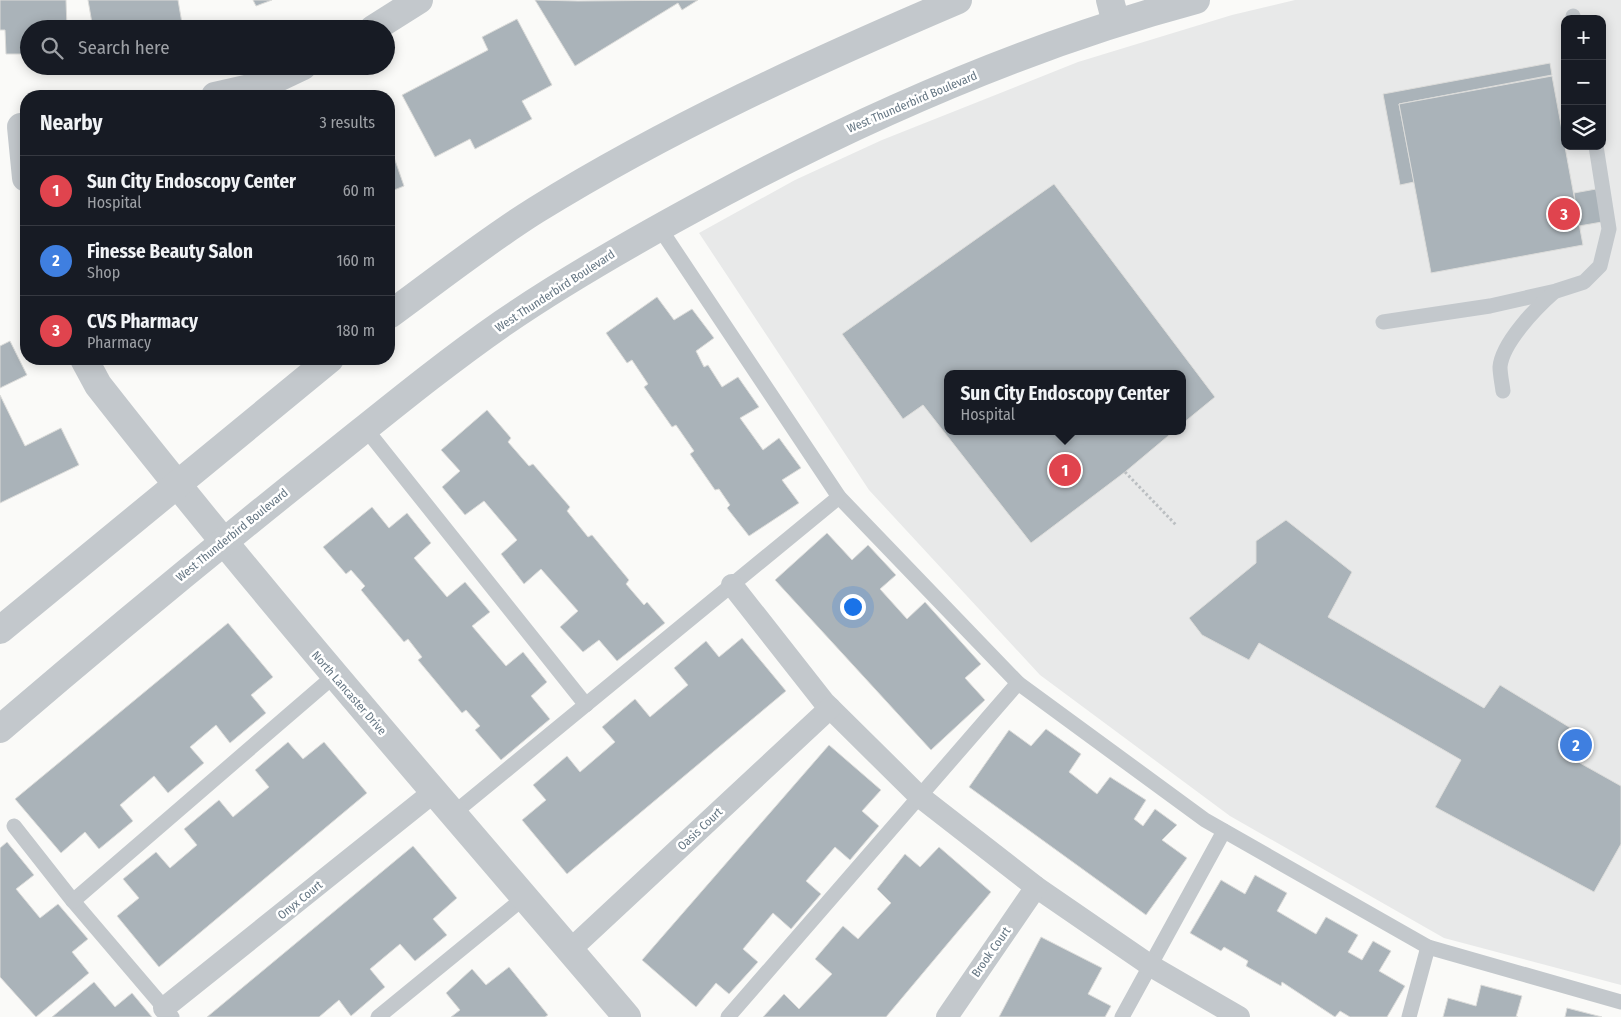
<!DOCTYPE html>
<meta charset="utf-8">
<style>
:root{--surface:#171b24;--page:#242831;--text:#f1f3f6;--muted:#9ea1a6;--line:#363941;--accent:#0f766e}
body{margin:0;font-family:"Fira Sans Condensed",sans-serif;background:var(--page);color:var(--text)}
.controls{position:absolute;right:15px;top:15px;display:grid;overflow:hidden;border-radius:10px;box-shadow:0 2px 12px #0003}
.controls button{width:45px;height:45px;display:grid;place-items:center;padding:0;border:0;border-bottom:1px solid var(--line);background:var(--surface);color:var(--text);font:25px sans-serif}
.you{position:absolute;left:852px;top:606px;width:18px;height:18px;margin:-12px;border:4px solid #fff;border-radius:50%;background:#1a73e8;box-shadow:0 0 0 8px #1a73e833}
.badge{display:grid;place-items:center;width:32px;height:32px;border-radius:50%;background:var(--accent);color:#fff;font-size:16px;font-weight:700}
.pin{position:absolute;translate:-50% -50%;border:2px solid #fff;box-shadow:0 1px 5px #0006}
.popup{position:absolute;left:944px;top:370px;width:242px;height:65px;box-sizing:border-box;display:grid;place-content:center;border-radius:10px;background:var(--surface);filter:drop-shadow(0 1px 4px #0005);font-size:16px;white-space:nowrap;color:var(--muted)}
.popup b{font-size:19px;color:var(--text)}
.popup::after{content:'';position:absolute;left:50%;top:100%;margin-left:-10px;border:10px solid transparent;border-top-color:var(--surface)}
.list{margin:0;padding:0;list-style:none}
h2{display:flex;justify-content:space-between;align-items:center;height:65px;margin:0;padding:0 20px;font-size:21px}
h2 small{font-size:16px;font-weight:400;color:var(--muted)}
.list li{display:grid;grid-template-columns:32px 1fr auto;gap:15px;align-items:center;box-sizing:border-box;height:70px;padding:0 20px;border-top:1px solid var(--line)}
.list b{display:block;font-size:19px;white-space:nowrap}
.list p{margin:0;font-size:16px;white-space:nowrap;color:var(--muted)}
.list em{font-size:16px;font-style:normal;color:var(--muted)}
.icon{flex:none;width:28px;height:28px;fill:none;stroke:currentColor;stroke-width:2;stroke-linecap:round;stroke-linejoin:round}
.map{position:relative;flex:none;width:1621px;height:1017px;overflow:hidden}
.search{position:absolute;background:var(--surface);box-shadow:0 2px 12px #0003;left:20px;top:20px;width:375px;height:55px;display:flex;align-items:center;gap:12px;box-sizing:border-box;padding:0 18px;border-radius:28px;color:var(--muted);font-size:19px}
.panel{position:absolute;background:var(--surface);box-shadow:0 2px 12px #0003;left:20px;top:90px;width:375px;height:275px;border-radius:20px}
.map>svg:first-child{display:block}
.built{fill:#e8e9e9;fill-rule:evenodd}
.building{fill:#aab3b9;stroke:#dcdcda}
.lines{fill:none;stroke-linecap:round;stroke-linejoin:round}
.path{stroke:#bbbfc2;stroke-width:3;stroke-dasharray:2.5 2.5;stroke-linecap:butt}
.service{stroke:#c3c8cc;stroke-width:15}
.pedestrian{stroke:#c3c8cc;stroke-width:22}
.minor{stroke:#c3c8cc;stroke-width:28}
.tertiary{stroke:#c3c8cc;stroke-width:28}
.labels{text-anchor:middle;stroke-width:5;stroke-linejoin:round;paint-order:stroke}
.street-label{font-size:12px;fill:#657683;stroke:#fff}
</style>
<div class="map">
<svg width="1621" height="1017" viewBox="0 0 1621 1017">
<rect width="100%" height="100%" fill="#fafaf8"/>
<path class="built" d="M1295,0H1621V985L1444,938L1230,816L1040,675L869,490L699,233L795,180L882,140L1078,62L1232,15ZM1565,19H1602V146H1565ZM948,374H1182V431H948Z"/>
<g class="building">
<polygon points="0,0 66,0 67,29 29,29 29,54 6,54 5,30 0,30"/>
<polygon points="88,0 178,0 183,29 93,29"/>
<polygon points="253,0 272,0 256,6"/>
<polygon points="535,0 578,1 698,0 682,10 678,3 575,66"/>
<polygon points="517,19 552,85 522,101 532,119 475,149 470,139 435,157 402,95 488,50 482,37"/>
<polygon points="1550,63 1552,75 1399,104 1414,182 1400,185 1383,94"/>
<polygon points="1552,76 1583,245 1431,273 1399,104"/>
<polygon points="389,143 404,186 389,192"/>
<polygon points="1054,184 1215,397 1182,424 1182,374 948,374 948,431 1174,431 1125,472 1031,543 923,405 903,419 842,334"/>
<polygon points="1596,189 1602,222 1579,226 1574,193"/>
<polygon points="657,297 674,320 692,309 714,338 696,351 704,367 708,365 722,387 738,377 759,407 740,418 763,450 779,438 801,468 782,480 799,503 749,536 727,508 730,505 719,489 715,490 690,454 694,451 676,425 672,427 644,387 648,384 632,360 627,363 606,333"/>
<polygon points="10,341 27,375 0,388 0,346"/>
<polygon points="0,395 25,446 61,428 79,465 0,503"/>
<polygon points="487,410 511,438 508,442 529,466 533,464 570,507 567,511 588,537 592,535 629,580 626,584 644,605 647,602 665,623 617,661 599,640 583,652 560,627 578,611 541,569 524,584 501,554 517,540 484,501 465,515 442,487 460,471 441,450"/>
<polygon points="372,507 389,528 407,513 431,543 414,558 447,597 465,582 490,612 472,626 506,666 523,652 547,682 531,696 550,719 501,760 475,730 480,726 466,710 462,713 418,660 422,657 408,639 404,642 361,590 365,586 351,570 346,574 323,547"/>
<polygon points="1286,520 1352,572 1328,617 1484,708 1500,685 1592,741 1580,763 1621,786 1621,844 1594,892 1435,807 1461,760 1259,643 1249,660 1202,635 1189,618 1256,563 1256,541"/>
<polygon points="827,533 852,560 868,545 896,575 880,589 907,619 925,602 981,664 965,678 985,700 931,750 775,580"/>
<polygon points="228,623 273,677 251,695 266,713 230,743 216,725 190,747 204,763 168,793 154,776 120,805 133,821 99,849 85,832 61,853 15,799"/>
<polygon points="742,638 786,691 567,874 522,820 546,800 533,785 567,756 580,772 615,742 602,727 635,699 650,717 688,685 674,668 706,641 719,657"/>
<polygon points="1046,729 1081,754 1069,772 1097,794 1110,777 1146,800 1134,819 1143,826 1155,809 1177,825 1162,840 1187,858 1146,915 969,787 1009,730 1031,746"/>
<polygon points="288,742 303,759 324,742 367,793 159,967 117,916 139,898 123,879 156,852 170,868 197,845 184,829 219,800 233,817 269,787 255,770"/>
<polygon points="829,745 881,790 862,811 879,826 850,860 835,847 806,881 821,894 791,929 773,913 743,949 758,962 729,994 716,983 696,1007 642,960"/>
<polygon points="7,842 34,875 16,889 40,918 58,904 88,939 72,952 89,973 36,1017 0,977 0,848"/>
<polygon points="413,846 457,898 433,919 447,935 415,961 400,944 370,969 385,987 351,1016 339,1000 319,1017 207,1017"/>
<polygon points="939,847 991,892 886,1017 763,1017 784,994 799,1009 832,974 815,959 843,926 858,939 891,903 877,889 905,854 920,867"/>
<polygon points="1255,875 1287,893 1277,911 1316,934 1326,917 1358,935 1348,952 1362,960 1373,941 1391,951 1379,971 1405,986 1387,1017 1350,1017 1340,1011 1335,1017 1282,982 1281,986 1246,966 1248,961 1224,947 1221,951 1190,933 1221,880 1245,894"/>
<polygon points="1041,937 1102,968 1088,994 1111,1006 1105,1017 999,1017"/>
<polygon points="509,967 548,1015 545,1017 451,1017 460,1010 446,993 472,969 486,985"/>
<polygon points="94,982 115,1007 132,993 152,1017 52,1017"/>
<polygon points="1481,985 1522,996 1516,1017 1518,1017 1443,1017 1448,998 1476,1006"/>
<polygon points="1567,1008 1602,1017 1565,1017"/>
</g>
<g class="lines">
<polyline class="path" points="1125,472 1177,526"/>
<g class="service">
<polyline points="1573,16 1574,19"/>
<polyline points="659,227 839,497 1018,683"/>
<polyline points="1383,322 1490,306 1556,291 1584,282 1600,266 1609,229 1596,146"/>
<path d="M1503,391C1502,383 1500,374 1500,367C1502,343 1536,308 1553,293"/>
<polyline points="365,428 586,705"/>
<polyline points="454,813 839,497"/>
<polyline points="14,826 73,901 172,1017"/>
<polyline points="73,901 334,676"/>
<polyline points="378,1017 525,897"/>
<polyline points="728,1017 1018,683 1205,820 1428,947 1621,1002"/>
<polyline points="1122,1017 1224,831"/>
<polyline points="1409,1017 1428,947"/>
</g>
<g class="pedestrian">
<polyline points="732,585 824,702 919,796 1036,887 1151,966 1239,1017"/>
<polyline points="570,950 830,708"/>
<polyline points="164,1008 435,791"/>
<polyline points="947,1017 1036,887"/>
</g>
<g class="minor">
<polyline points="1110,0 1116,23"/>
<polyline points="373,29 419,0"/>
<polyline points="215,96 263,85 303,66"/>
<polyline points="21,127 26,178"/>
<path d="M84,359L98,385C267,601 449,808 627,1017"/>
</g>
<g class="tertiary">
<path d="M389,315C437,280 485,242 536,210C668,128 815,61 958,0"/>
<polyline points="0,630 330,359"/>
<path d="M0,729C106,638 214,549 323,462C382,415 441,366 503,323C573,275 648,233 723,193C873,113 1031,44 1196,0"/>
</g>
</g>
<g class="labels">
<g class="street-label">
<text transform="translate(912 102) rotate(-23)" y="4">West Thunderbird Boulevard</text>
<text transform="translate(555 291) rotate(-33)" y="4">West Thunderbird Boulevard</text>
<text transform="translate(232 535) rotate(-39)" y="4">West Thunderbird Boulevard</text>
<text transform="translate(349 693) rotate(49)" y="4">North Lancaster Drive</text>
<text transform="translate(700 829) rotate(-43)" y="4">Oasis Court</text>
<text transform="translate(300 900) rotate(-39)" y="4">Onyx Court</text>
<text transform="translate(991 952) rotate(-55)" y="4">Brook Court</text>
</g>
</g>
</svg>
<div class="controls">
<button>+</button>
<button>−</button>
<button><svg class="icon" aria-label="layers" viewBox="0 0 24 24"><path d="M12 4l9 5-9 5-9-5zM3 14l9 5 9-5"/></svg></button>
</div>
<div class="you"></div>
<div class="pin badge" style="left:1065px;top:470px;background:#e0444e">1</div>
<div class="popup"><b>Sun City Endoscopy Center</b>Hospital</div>
<div class="pin badge" style="left:1576px;top:745px;background:#3f7fe0">2</div>
<div class="pin badge" style="left:1564px;top:214px;background:#e0444e">3</div>
<div class="search"><svg class="icon" aria-label="search" viewBox="0 0 24 24"><circle cx="10" cy="10" r="6"/><path d="M15 15l6 6"/></svg>Search here</div>
<section class="panel">
<h2>Nearby<small>3 results</small></h2>
<ul class="list">
<li><span class="badge" style="background:#e0444e">1</span><div><b>Sun City Endoscopy Center</b><p>Hospital</p></div><em>60 m</em></li>
<li><span class="badge" style="background:#3f7fe0">2</span><div><b>Finesse Beauty Salon</b><p>Shop</p></div><em>160 m</em></li>
<li><span class="badge" style="background:#e0444e">3</span><div><b>CVS Pharmacy</b><p>Pharmacy</p></div><em>180 m</em></li>
</ul>
</section>
</div>
